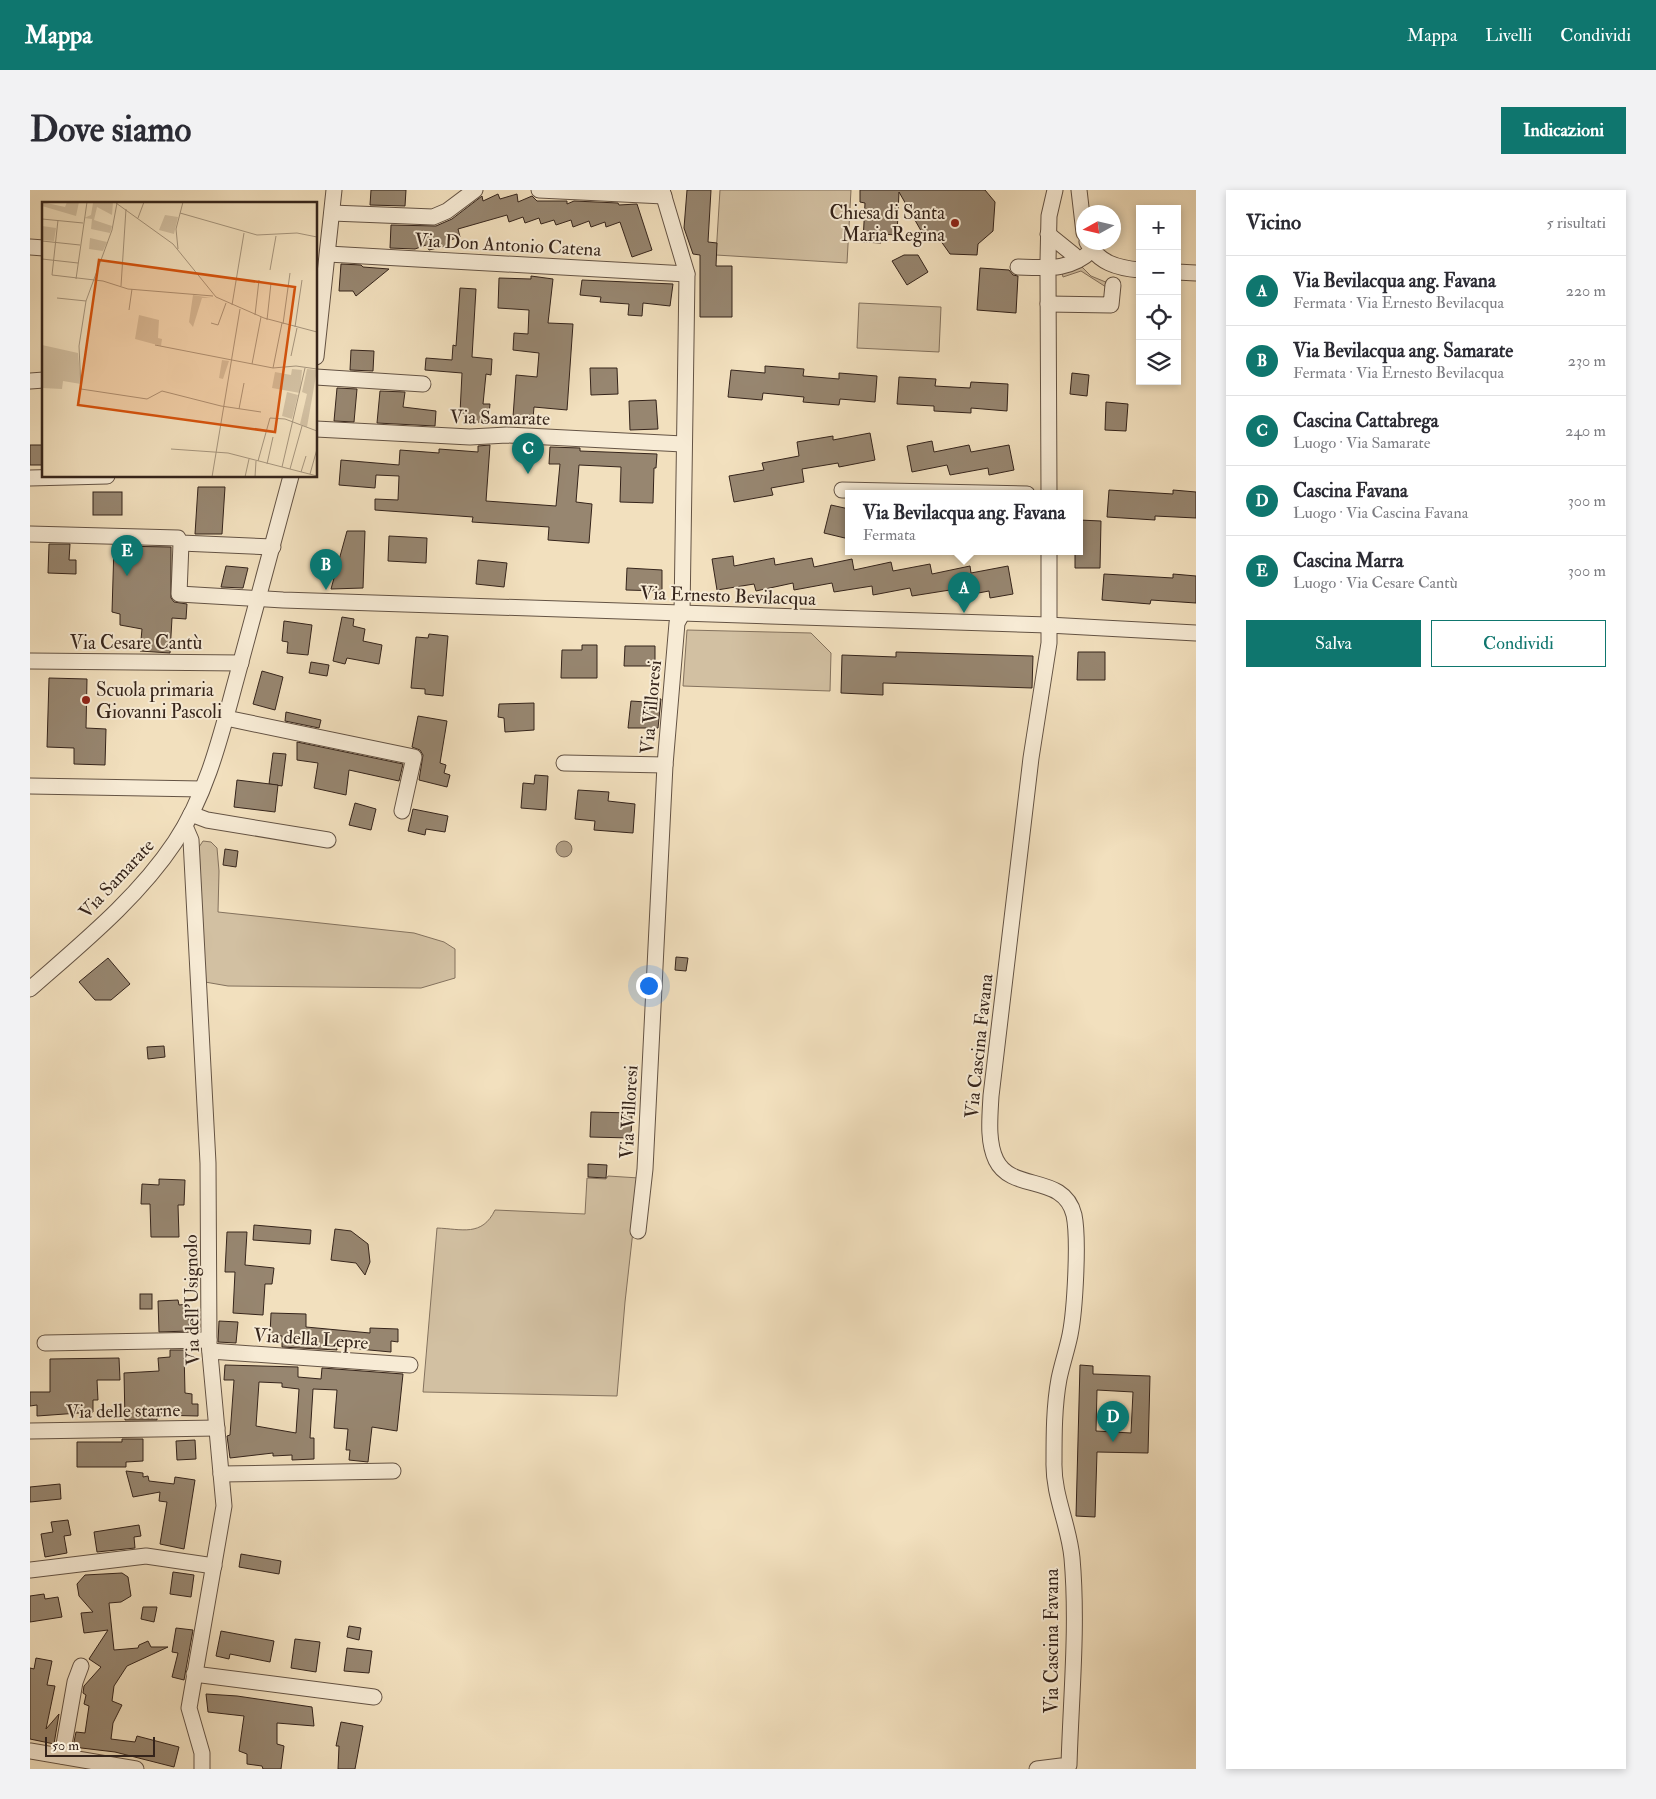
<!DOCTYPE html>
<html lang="it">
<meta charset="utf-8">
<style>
:root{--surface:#fff;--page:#f2f2f3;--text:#2b2b33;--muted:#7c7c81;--line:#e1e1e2;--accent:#0f766e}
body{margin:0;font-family:"IM FELL Double Pica",serif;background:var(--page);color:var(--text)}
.controls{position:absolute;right:15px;top:15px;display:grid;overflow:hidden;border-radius:0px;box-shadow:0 2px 8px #0003}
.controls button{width:45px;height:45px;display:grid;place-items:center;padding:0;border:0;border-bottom:1px solid var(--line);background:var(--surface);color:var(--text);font:25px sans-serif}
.compass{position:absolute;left:1046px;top:15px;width:45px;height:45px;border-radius:50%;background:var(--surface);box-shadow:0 2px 8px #0003;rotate:262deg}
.scale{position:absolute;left:15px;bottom:12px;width:110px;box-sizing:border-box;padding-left:5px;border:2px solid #35241b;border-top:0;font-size:14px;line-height:18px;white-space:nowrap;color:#35241b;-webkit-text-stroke:4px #f7ebd5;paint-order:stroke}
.you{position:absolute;left:618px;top:795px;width:18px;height:18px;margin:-12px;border:4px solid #fff;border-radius:50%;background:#1a73e8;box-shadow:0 0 0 8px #1a73e833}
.badge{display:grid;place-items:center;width:32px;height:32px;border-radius:50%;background:var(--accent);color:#fff;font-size:16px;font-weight:700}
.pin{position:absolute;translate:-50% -41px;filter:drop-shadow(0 1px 2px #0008)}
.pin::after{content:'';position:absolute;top:26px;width:18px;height:15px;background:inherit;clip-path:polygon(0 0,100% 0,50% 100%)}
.popup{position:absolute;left:815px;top:300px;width:238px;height:65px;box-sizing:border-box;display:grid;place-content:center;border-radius:0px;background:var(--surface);filter:drop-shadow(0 1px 4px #0005);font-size:16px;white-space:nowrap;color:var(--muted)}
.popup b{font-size:19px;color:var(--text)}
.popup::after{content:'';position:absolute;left:50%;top:100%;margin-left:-10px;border:10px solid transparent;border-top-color:var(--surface)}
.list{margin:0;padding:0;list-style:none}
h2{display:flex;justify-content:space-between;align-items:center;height:65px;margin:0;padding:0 20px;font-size:21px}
h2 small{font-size:16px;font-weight:400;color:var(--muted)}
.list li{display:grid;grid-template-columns:32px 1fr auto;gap:15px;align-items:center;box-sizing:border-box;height:70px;padding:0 20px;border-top:1px solid var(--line)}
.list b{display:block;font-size:19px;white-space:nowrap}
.list p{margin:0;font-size:16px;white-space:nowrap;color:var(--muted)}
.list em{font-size:16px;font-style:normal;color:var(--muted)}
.actions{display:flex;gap:10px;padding:15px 20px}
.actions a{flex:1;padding:11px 0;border:1px solid var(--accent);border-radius:0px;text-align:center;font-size:18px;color:var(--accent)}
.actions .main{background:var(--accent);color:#fff}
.icon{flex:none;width:28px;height:28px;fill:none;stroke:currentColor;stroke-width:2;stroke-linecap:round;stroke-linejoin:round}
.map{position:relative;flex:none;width:1166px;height:1579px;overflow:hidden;border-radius:0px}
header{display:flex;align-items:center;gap:30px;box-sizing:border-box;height:70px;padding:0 25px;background:var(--accent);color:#fff}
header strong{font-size:24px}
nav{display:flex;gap:28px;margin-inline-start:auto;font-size:18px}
.intro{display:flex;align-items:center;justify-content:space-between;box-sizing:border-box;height:120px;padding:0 30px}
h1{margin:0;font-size:35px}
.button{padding:12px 22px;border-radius:0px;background:var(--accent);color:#fff;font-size:18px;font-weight:700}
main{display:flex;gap:30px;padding:0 30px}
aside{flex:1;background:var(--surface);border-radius:0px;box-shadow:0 2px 8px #0003}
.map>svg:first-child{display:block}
.green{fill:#d2c0a2;stroke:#84725e}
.water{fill:#b2a087;stroke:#806e5c}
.building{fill:#978670;stroke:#35241b;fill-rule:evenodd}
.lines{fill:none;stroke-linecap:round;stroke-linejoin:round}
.minor-casing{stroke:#645344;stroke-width:17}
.minor{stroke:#f7ebd5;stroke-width:15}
.poi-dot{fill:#8f2418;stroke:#f7ebd5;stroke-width:2}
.labels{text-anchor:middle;stroke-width:4;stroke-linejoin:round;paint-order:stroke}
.poi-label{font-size:19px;fill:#35241b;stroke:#f7ebd5;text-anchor:end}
.street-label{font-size:19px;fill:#35241b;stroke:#f7ebd5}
.inset-road{fill:none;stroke:#a6957d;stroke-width:1}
.view{fill:#d6540e;fill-opacity:0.15;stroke:#d6540e;stroke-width:2.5}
.inset-edge{fill:none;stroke:#35241b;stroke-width:2.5}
</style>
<header>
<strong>Mappa</strong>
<nav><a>Mappa</a><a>Livelli</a><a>Condividi</a></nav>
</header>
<div class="intro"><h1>Dove siamo</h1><a class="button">Indicazioni</a></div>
<main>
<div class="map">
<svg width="1166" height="1579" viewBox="0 0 1166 1579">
<rect width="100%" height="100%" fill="#f2e0be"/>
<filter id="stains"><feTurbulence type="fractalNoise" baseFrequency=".004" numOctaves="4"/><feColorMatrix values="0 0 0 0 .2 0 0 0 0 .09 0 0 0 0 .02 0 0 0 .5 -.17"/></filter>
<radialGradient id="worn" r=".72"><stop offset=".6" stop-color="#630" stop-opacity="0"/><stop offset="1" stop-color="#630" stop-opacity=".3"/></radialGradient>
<g class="green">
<polygon points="690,0 821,0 817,73 686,65"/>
<polygon points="1052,77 1061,86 1078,93 1076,97 1051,81 1033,87 1032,83"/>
<polygon points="829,113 911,117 909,162 827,158"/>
<polygon points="657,440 781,443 801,463 800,501 653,496"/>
<polygon points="173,651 181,652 187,658 189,681 188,722 384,743 414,752 425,759 425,788 391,798 198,796 175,792 169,657"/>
<path d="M578,986L609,988L595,1112L587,1206L393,1202L407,1038C432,1039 452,1047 465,1020L555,1024L557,988L576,989Z"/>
</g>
<circle class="water" cx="534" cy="659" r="8"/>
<g class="building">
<polygon points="341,0 376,0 375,16 340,15"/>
<polygon points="657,0 681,0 678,52 687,53 686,76 702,76 702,127 670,127 670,65 663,64 654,38"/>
<polygon points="830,0 955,0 965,12 963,41 948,54 947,65 920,64 908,47 894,46 869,2 867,45 852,44 851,53 833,52 835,13 830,12"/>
<polygon points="468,4 470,9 487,4 488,12 502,6 507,11 537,11 537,14 544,11 588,13 589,15 607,14 622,60 602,67 590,32 576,37 575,32 561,37 559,31 543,37 541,30 526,35 524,30 511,34 509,28 495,33 493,27 479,32 477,25 428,39 430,47 417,51 419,55 399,60 396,55 385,59 360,58 361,35 406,36 422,29 452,6 453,11"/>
<polygon points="874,65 888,65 898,82 877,95 862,71"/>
<polygon points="311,74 331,75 333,77 359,79 326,106 323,101 309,101"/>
<polygon points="950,78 979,80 983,85 988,86 986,123 947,120"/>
<polygon points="501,86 523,89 518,133 543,134 537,220 504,217 503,228 483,227 486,185 507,187 509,163 483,160 484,143 498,144 499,120 468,118 469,88 501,89"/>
<polygon points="552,90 643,94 640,116 613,113 612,126 598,125 599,114 570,112 571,107 550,105"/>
<polygon points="430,98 446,99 442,167 462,169 461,185 456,184 453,214 460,214 458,233 435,231 436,223 430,223 432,183 395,180 396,168 422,170 423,155 426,156"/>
<polygon points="321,160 344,161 343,181 320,180"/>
<polygon points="735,176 774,179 773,186 809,189 809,183 847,186 845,212 810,209 809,215 773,212 774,207 733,203 732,210 698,207 701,180 735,183"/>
<polygon points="560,178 587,178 588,204 561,205"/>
<polygon points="1042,183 1059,185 1057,206 1040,204"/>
<polygon points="869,187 906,189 905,196 940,198 941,192 978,194 977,221 941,218 941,223 904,221 904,216 867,214"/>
<polygon points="307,198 327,199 324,232 304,231"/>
<polygon points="350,201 375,202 373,217 406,221 405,236 347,233"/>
<polygon points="626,210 628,239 600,240 599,211"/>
<polygon points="1076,212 1098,214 1096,241 1075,240"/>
<polygon points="840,243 845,270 809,277 808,273 772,279 774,292 741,298 743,305 704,312 699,286 734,280 732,273 769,266 767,252 803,246 803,250"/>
<polygon points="902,251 904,262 939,255 941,262 979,255 984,280 959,285 958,278 920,285 917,275 882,282 877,256"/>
<rect x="0" y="255" width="14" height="20"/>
<polygon points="460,255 456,311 526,316 530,274 519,274 520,257 550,258 550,261 627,264 626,278 624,278 623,313 590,312 591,277 549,275 546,312 562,314 559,353 518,350 519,337 442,332 443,327 345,320 345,309 368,310 369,286 346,285 345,298 309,295 311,270 369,275 370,260 409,263 409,259 448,262 448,256"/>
<polygon points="168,297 195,297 192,344 165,344"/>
<polygon points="1079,300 1143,304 1143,300 1166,302 1166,328 1125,326 1125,330 1077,327"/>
<rect x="63" y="302" width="29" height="23"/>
<polygon points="801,315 819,319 819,349 794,343"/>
<polygon points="1049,330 1071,331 1070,378 1045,378 1045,362 1049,362"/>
<polygon points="317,341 335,341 333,398 301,399"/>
<polygon points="359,346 397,348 396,373 358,371"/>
<polygon points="19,354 40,354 39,370 46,370 46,384 18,383"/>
<polygon points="84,356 141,357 141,408 144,412 157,414 156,429 142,428 140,463 110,461 112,439 90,435 90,424 82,422"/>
<polygon points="703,366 704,376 744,368 745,375 782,368 784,377 822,369 824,380 861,372 863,381 900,374 902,384 940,376 941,383 978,376 983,404 960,408 959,401 922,408 920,400 882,406 880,398 843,405 842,396 804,402 802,393 764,400 763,393 726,401 724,394 687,400 682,369"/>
<polygon points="448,370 477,373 474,397 446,394"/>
<polygon points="196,376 218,378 213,398 191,397"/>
<polygon points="597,378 632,380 632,401 596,400"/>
<polygon points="1074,384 1143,388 1143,384 1166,386 1166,413 1121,410 1120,414 1072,410"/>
<polygon points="312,427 324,429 323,436 335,439 333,451 352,455 349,474 317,468 315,474 303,471"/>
<polygon points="254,431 282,435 278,465 257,463 258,452 252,451"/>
<polygon points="399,444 418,446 413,506 395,504 395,499 381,498 386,447 398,448"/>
<polygon points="552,455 567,455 567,488 531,488 532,460 552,460"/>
<polygon points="595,456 625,456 625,476 594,476"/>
<polygon points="866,462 1003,466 1002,498 853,493 853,505 811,503 812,465 866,467"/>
<polygon points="1048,462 1075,462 1075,490 1047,490"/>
<polygon points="281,472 299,475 297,486 279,483"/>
<polygon points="232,481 253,487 245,520 223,514"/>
<polygon points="19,488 57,489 56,538 76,539 75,575 44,574 44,558 17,557"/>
<polygon points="616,508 631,509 628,538 598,538 601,511 616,512"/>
<polygon points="504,513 504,540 475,542 474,528 468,527 469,514"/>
<polygon points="256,522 291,530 289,538 255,531"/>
<polygon points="388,526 417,531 410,573 416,575 414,583 420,585 417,597 389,590 393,565 390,560 382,557"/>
<polygon points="267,552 373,574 369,591 319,580 316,605 284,598 288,573 267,570"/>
<polygon points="243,563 256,564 252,596 239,594"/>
<polygon points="505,585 518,586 516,620 491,618 493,593 504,594"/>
<polygon points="207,590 248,595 245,622 204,617"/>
<polygon points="548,600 579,602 578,611 605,614 603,643 564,640 565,631 545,629"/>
<polygon points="325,613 346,619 341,640 319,635"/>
<polygon points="383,619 418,626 415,642 396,639 395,645 378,641"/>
<polygon points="195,659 208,661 206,677 193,675"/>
<polygon points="646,767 658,768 656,781 645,780"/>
<polygon points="78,768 100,794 81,810 65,810 49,792"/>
<polygon points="134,856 135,867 118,869 117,857"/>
<polygon points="561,922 602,923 601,948 560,947"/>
<polygon points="558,974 577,975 576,988 558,987"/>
<polygon points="129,989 155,990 154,1015 148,1015 149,1047 121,1047 120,1014 111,1014 112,994 129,995"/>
<polygon points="224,1035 281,1040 280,1054 223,1050"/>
<polygon points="305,1039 321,1041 338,1054 340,1072 335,1085 326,1073 301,1070"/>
<polygon points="197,1042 217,1042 215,1075 244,1078 242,1094 235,1094 233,1125 203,1123 205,1082 195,1082"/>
<rect x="110" y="1104" width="12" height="15"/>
<polygon points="148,1110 149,1115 158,1114 159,1141 129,1142 128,1111"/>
<polygon points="241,1123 276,1124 276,1137 340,1143 340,1138 368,1139 368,1152 361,1151 361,1162 307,1157 307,1160 252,1157 252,1146 240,1145"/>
<polygon points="189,1131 208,1132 206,1153 188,1152"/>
<polygon points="140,1160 154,1160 155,1203 162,1204 162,1214 168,1214 168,1226 127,1225 127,1230 95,1230 94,1183 129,1181 128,1168 140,1167"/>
<polygon points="89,1168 90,1190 67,1190 68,1210 63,1210 63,1222 7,1226 7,1215 0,1216 0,1202 20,1202 20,1169"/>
<path d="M195,1175L268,1177V1187L291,1189L292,1178L373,1184L367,1241L342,1237L338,1272L319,1270L320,1260H316L318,1239L304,1238L307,1200L283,1199L280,1248H284V1269L262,1270V1265L243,1266V1263L200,1268L197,1246L200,1245L204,1190H194ZM229,1192L252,1193V1197L269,1199L266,1243L226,1236Z"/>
<path d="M1050,1175L1063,1176V1184L1120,1186L1118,1263L1067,1262L1065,1327L1046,1326ZM1067,1200L1103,1202L1101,1243L1066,1241Z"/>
<polygon points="92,1249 113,1249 113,1271 96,1272 96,1277 47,1277 47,1252 92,1252"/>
<polygon points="165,1250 166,1269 147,1270 146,1251"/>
<polygon points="96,1281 113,1283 113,1287 118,1286 119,1291 144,1294 145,1287 165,1290 154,1359 130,1354 137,1312 129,1311 130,1302 103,1307"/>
<polygon points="30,1294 31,1309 0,1312 0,1297"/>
<polygon points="38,1330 41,1345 34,1346 37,1363 15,1367 11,1344 23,1342 21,1332"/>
<polygon points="109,1335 111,1346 104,1347 105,1358 67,1362 64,1342"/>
<polygon points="211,1364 251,1371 249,1384 209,1377"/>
<polygon points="143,1382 164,1385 161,1407 140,1404"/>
<polygon points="92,1383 98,1387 101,1406 91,1412 79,1413 84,1460 108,1458 109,1455 118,1451 121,1457 138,1457 97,1476 84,1496 82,1511 92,1515 83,1533 81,1549 105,1552 107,1546 149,1557 144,1577 85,1562 43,1557 46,1542 55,1543 59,1516 54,1514 56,1505 53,1503 54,1496 71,1477 59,1469 78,1440 54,1443 51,1423 63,1422 49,1406 47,1394 55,1385"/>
<polygon points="14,1404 15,1409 28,1407 32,1427 0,1432 0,1406"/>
<polygon points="113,1417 127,1417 124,1432 111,1429"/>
<polygon points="319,1436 331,1438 329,1450 317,1447"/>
<polygon points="146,1438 163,1440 154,1490 142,1487 148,1463 142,1462"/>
<polygon points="191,1441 244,1451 240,1472 200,1464 199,1469 186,1466"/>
<polygon points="265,1449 290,1452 286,1482 261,1478"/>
<polygon points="317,1458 342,1461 339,1483 314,1481"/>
<polygon points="6,1468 22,1471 17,1495 25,1496 16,1539 29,1524 24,1554 0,1549 0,1478 4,1479"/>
<polygon points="176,1504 207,1506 282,1517 284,1536 247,1533 247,1554 254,1556 251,1579 233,1579 232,1576 217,1574 217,1564 209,1561 214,1526 178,1522"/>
<polygon points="311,1532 333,1536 325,1579 308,1579 309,1556 306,1556"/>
</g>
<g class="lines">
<g class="minor-casing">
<g id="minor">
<polyline points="509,0 634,6"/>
<polyline points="1049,0 1054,43"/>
<polyline points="302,23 403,27 417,21 445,0"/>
<polyline points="1018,44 1044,65"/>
<path d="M1057,52C1069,73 1087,78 1110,80"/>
<polyline points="0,57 14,58"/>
<polyline points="298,64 657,84"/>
<polyline points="1018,71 1019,26 1025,0"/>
<path d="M988,77C1016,78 1041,81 1062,60"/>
<polyline points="1147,82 1166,83"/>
<polyline points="1018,85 1019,304"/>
<polyline points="1018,114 1081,115 1083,95"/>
<polyline points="286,167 304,0"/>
<polyline points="286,187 393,194"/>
<polyline points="0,191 14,190"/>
<polyline points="286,239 440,247 477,245 653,254"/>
<polyline points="0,288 77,286"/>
<polyline points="812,300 997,304"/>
<polyline points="0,344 148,348 151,353 243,357"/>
<polyline points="151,353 149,404 253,410 1018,435 1166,443"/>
<polyline points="0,471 211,473"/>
<polyline points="196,528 384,567 372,621"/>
<polyline points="534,573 635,575"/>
<polyline points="0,596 172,599"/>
<polyline points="161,624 177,630 298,650"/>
<polyline points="155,636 161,650 178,973 179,1153 194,1316 159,1518 172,1563 172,1579"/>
<path d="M0,799C51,754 107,709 145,652C177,604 191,545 206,490C225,422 243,354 261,286"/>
<polyline points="608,1041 615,979 635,575 647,433 652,424 657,84 632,0"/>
<polyline points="15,1153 179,1150"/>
<polyline points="180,1161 380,1175"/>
<polyline points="0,1241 187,1238"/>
<polyline points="191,1284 363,1281"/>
<polyline points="0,1380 116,1366 184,1376"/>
<polyline points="164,1484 344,1507"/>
<polyline points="0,1561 106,1579"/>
<polyline points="32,1566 45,1492 51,1476"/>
<path d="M1007,1579L1039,1575C1041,1506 1048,1436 1042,1368C1039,1335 1023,1305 1024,1272C1024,1245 1024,1216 1029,1189C1032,1174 1037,1160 1040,1145C1045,1120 1049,1049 1044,1025C1034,983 982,1003 966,970C957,951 960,926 961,906L1001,568L1019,453V362"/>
</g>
</g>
<use href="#minor" class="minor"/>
</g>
<g class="poi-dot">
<circle cx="925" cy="33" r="5"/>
<circle cx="56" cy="510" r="5"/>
</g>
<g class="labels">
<g class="poi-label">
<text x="915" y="29">Chiesa di Santa<tspan x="915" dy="22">Maria Regina</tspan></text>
<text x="66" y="506" text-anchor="start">Scuola primaria<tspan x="66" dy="22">Giovanni Pascoli</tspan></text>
</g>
<g class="street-label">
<text transform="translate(478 54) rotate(3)" y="7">Via Don Antonio Catena</text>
<text transform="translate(470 227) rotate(1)" y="7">Via Samarate</text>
<text transform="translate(698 405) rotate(2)" y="7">Via Ernesto Bevilacqua</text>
<text x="106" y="459">Via Cesare Cantù</text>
<text transform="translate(620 517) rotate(-85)" y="7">Via Villoresi</text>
<text transform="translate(86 688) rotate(-47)" y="7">Via Samarate</text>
<text transform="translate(948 856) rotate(-84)" y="7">Via Cascina Favana</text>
<text transform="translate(598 922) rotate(-87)" y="7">Via Villoresi</text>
<text transform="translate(161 1110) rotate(-91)" y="7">Via dell'Usignolo</text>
<text transform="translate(281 1148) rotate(4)" y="7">Via della Lepre</text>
<text transform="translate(93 1220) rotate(-1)" y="7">Via delle starne</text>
<text transform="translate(1021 1451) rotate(-90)" y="7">Via Cascina Favana</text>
</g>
</g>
<g transform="translate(12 12)">
<rect width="275" height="275" fill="#f2e0be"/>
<path d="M0,0L23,5L25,0H37L34,14L0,4ZM71,0L70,13L55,5L52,18L70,24L68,31L49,27L50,17L42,16L49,13L51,1ZM123,13L136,15L132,32L117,28ZM0,24L14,26L12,39L0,38ZM48,36L65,40L61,49L47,47ZM151,93L169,96H160L151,125L147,120ZM97,113L117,118L116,136L120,137L119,144L93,137ZM0,143L36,151L39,182L21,179L20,187L0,186ZM180,158L187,159L181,177L177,176ZM250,167L260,168L258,191L230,186L233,170L249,173ZM265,167L275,168L265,225L258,222L265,192L260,190ZM245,190L256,193L250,217L240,214Z" fill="#d2c0a2"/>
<path class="inset-road" d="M74,1L131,42L174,95L222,116L275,130M75,1L70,28L44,99L37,144L39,187L105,197L120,189L179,204L219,210M138,11L215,33L255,31L275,35M96,16L102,0M0,17L41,21M16,18L10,73L61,79L86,87L171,94M0,39L38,43M136,47L134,27L141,0M0,57L36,61M228,68L234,34M34,77L45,0M79,84L84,7M15,96L44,99M190,103L202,31M87,108L90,87M213,113L217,78M225,118L229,81M169,121L176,123L184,101M241,122L248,71M253,125L260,78M113,143L231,166L254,164L275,167M249,154L255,126M210,162L219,115M231,166L240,121M197,207L202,181M129,247L186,251L275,274M216,259L228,216L243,217L275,229M225,262L231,235M240,265L263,166M248,267L260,224M259,270L264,254M268,272L275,247M170,275L198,107M203,275L207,257M213,275L214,259"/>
<path class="view" d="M57,58L253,85L233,230L36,203Z"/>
<rect width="275" height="275" class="inset-edge"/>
</g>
<rect width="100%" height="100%" filter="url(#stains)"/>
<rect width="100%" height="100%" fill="url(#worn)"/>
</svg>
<div class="controls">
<button>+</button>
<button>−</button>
<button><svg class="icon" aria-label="locate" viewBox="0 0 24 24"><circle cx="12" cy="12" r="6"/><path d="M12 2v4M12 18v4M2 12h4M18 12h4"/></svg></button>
<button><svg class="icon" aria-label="layers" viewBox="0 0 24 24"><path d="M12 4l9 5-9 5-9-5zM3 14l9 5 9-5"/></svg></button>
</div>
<svg class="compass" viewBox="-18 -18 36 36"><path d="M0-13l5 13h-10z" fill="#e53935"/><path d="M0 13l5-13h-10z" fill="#7c7c81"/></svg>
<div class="scale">50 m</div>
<div class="you"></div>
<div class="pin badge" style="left:934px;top:423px">A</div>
<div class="popup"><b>Via Bevilacqua ang. Favana</b>Fermata</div>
<div class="pin badge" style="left:296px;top:400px">B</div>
<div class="pin badge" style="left:498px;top:284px">C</div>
<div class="pin badge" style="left:1083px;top:1252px">D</div>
<div class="pin badge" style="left:97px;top:386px">E</div>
</div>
<aside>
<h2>Vicino<small>5 risultati</small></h2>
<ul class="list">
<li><span class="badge">A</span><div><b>Via Bevilacqua ang. Favana</b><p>Fermata · Via Ernesto Bevilacqua</p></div><em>220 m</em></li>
<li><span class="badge">B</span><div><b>Via Bevilacqua ang. Samarate</b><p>Fermata · Via Ernesto Bevilacqua</p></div><em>230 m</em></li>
<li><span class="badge">C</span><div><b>Cascina Cattabrega</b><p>Luogo · Via Samarate</p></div><em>240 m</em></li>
<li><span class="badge">D</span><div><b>Cascina Favana</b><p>Luogo · Via Cascina Favana</p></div><em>300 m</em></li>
<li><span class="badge">E</span><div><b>Cascina Marra</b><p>Luogo · Via Cesare Cantù</p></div><em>300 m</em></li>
</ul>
<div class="actions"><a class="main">Salva</a><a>Condividi</a></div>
</aside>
</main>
